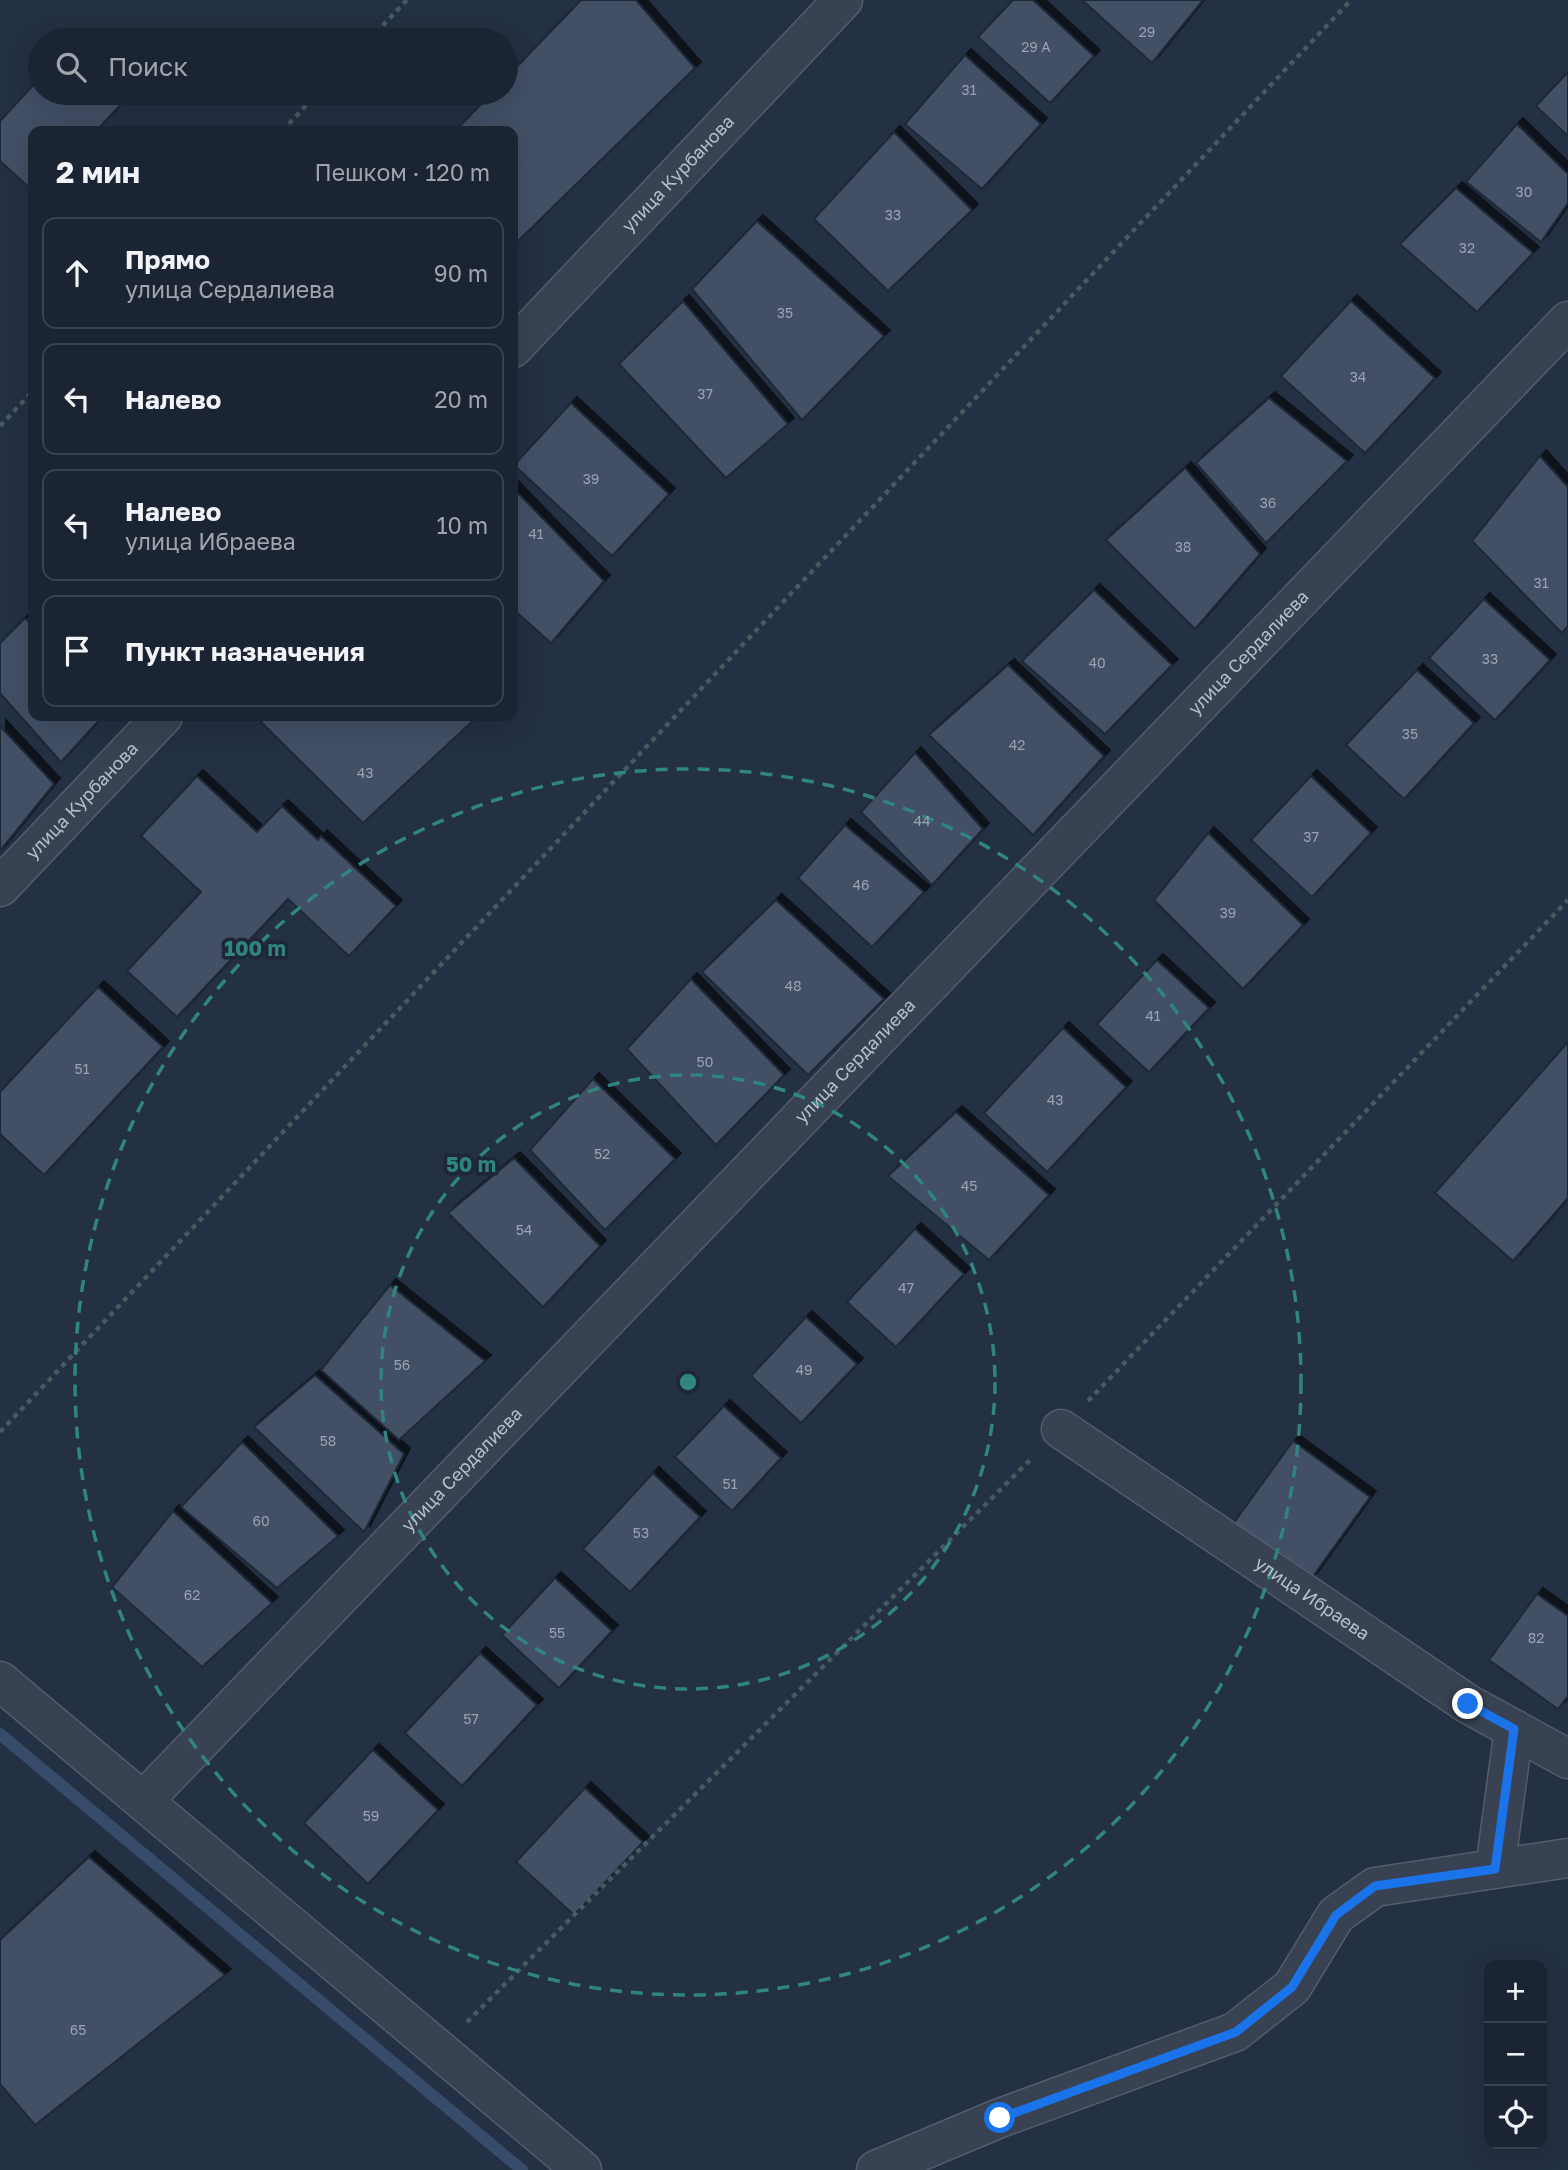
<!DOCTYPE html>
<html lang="ru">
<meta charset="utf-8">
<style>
:root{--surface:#1b2432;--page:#242c3a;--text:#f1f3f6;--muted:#a0a4ac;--line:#39414d}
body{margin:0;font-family:"Golos Text",sans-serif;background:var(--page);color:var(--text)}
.controls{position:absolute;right:21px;bottom:21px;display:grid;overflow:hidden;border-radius:14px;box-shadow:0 7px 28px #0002}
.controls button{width:63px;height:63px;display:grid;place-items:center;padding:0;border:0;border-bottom:2px solid var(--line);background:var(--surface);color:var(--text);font:35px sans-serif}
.stop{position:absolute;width:21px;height:21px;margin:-16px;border:5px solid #1a73e8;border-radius:50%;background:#fff}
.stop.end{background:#1a73e8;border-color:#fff;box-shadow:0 2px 7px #0008}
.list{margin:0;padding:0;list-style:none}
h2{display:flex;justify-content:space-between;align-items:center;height:91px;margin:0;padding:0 28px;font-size:30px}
h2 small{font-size:23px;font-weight:400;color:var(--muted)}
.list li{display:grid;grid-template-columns:46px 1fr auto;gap:21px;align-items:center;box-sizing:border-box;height:112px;margin:0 14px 14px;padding:0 14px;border:2px solid var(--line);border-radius:14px}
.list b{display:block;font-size:26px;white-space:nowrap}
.list p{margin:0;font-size:23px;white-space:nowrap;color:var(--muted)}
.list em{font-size:23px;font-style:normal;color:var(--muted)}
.icon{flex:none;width:38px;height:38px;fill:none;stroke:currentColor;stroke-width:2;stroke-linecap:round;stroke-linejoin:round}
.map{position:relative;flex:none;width:1568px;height:2170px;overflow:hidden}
.search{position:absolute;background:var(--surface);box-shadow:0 7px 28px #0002;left:28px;top:28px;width:490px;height:77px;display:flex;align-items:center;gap:18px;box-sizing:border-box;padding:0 24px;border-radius:38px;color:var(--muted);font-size:26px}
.panel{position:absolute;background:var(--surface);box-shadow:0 7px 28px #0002;left:28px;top:126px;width:490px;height:595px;border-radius:14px}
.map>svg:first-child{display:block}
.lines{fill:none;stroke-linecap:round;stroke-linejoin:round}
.stream{stroke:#374b6b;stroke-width:12}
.building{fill:#435065;stroke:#1f2939;stroke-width:2;filter:url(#shadow)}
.minor-casing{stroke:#535d6c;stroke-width:41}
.path{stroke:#445c60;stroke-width:4.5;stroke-dasharray:5 5;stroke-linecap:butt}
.minor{stroke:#384252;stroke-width:38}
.route{stroke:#1a73e8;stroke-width:9}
.ring{fill:none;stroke:#308481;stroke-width:3.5;stroke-dasharray:12 9}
.labels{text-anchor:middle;stroke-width:7;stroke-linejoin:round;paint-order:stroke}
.number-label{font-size:14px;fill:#98a2b2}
.street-label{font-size:18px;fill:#b5becc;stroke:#1d2737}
.centre{fill:#308481;stroke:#1d2737;stroke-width:3.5}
.ring-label{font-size:21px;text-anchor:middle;font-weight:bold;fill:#308481;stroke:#1d2737;stroke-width:7;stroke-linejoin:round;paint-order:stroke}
</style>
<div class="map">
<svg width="1568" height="2170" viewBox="0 0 1568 2170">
<defs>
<filter id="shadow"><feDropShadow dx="6" dy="-6" stdDeviation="0" flood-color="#0009"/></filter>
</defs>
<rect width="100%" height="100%" fill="#243043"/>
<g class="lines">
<polyline class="stream" points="0,1734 522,2170"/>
</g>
<g class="building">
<polygon points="581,0 636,0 695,68 513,246 513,131 455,131 492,93 506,93 506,78"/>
<polygon points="1013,0 1033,0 1094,56 1050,103 978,37"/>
<polygon points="1082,0 1203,0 1152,63"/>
<polygon points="965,55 1041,124 982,189 905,124"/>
<polygon points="1568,72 1568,136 1536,106"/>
<polygon points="40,78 40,93 122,93 127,98 96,131 33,131 33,191 0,161 0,121"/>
<polygon points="1517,124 1568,174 1568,203 1541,242 1466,182"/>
<polygon points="894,132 972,210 888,291 814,219"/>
<polygon points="1456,188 1533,253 1477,312 1400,244"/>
<polygon points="757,221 884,336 802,420 692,289"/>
<polygon points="683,301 788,424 726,478 619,364"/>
<polygon points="1351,301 1435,378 1365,453 1281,376"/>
<polygon points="1269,398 1347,461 1266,543 1196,463"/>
<polygon points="571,403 669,494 612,556 514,465"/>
<polygon points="1540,456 1568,487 1568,626 1562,633 1472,541"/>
<polygon points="1185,468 1260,554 1195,629 1106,540"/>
<polygon points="513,488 604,581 551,643 513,609"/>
<polygon points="1094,590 1172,665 1105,734 1022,661"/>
<polygon points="1484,599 1550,660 1495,720 1429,658"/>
<polygon points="25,618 33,626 33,716 103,716 61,762 0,693 0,643"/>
<polygon points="1008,665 1104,756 1033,835 929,735"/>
<polygon points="1417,670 1474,723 1404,799 1346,745"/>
<polygon points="267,716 478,716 363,823 261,722"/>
<polygon points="0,726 54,784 0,851"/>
<polygon points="915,753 983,829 932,885 861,812"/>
<polygon points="197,776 257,832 282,806 318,840 321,836 396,906 349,956 288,899 177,1017 127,971 201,892 141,836"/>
<polygon points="1311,776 1371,833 1312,897 1251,840"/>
<polygon points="845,825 924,892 872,947 798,878"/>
<polygon points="1208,833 1303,925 1243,989 1154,900"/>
<polygon points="776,900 884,999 808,1075 702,972"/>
<polygon points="1157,960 1209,1008 1149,1072 1097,1024"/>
<polygon points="691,979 784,1075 716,1145 627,1049"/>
<polygon points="98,987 163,1047 44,1175 0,1134 0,1092"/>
<polygon points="1063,1028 1126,1087 1047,1172 984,1113"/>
<polygon points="1568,1042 1568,1198 1513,1261 1435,1193"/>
<polygon points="593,1079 675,1159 605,1230 530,1150"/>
<polygon points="956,1112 1049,1195 989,1260 888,1176"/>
<polygon points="514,1158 600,1246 543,1307 448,1213"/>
<polygon points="915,1229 964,1274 896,1347 847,1302"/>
<polygon points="390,1285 485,1361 399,1440 321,1370"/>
<polygon points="806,1317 857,1364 801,1423 751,1376"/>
<polygon points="315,1375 404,1454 364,1532 254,1427"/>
<polygon points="724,1406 781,1458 732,1511 675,1457"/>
<polygon points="1293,1441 1370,1497 1311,1579 1233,1524"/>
<polygon points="242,1442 338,1536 277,1588 181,1507"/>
<polygon points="653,1473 700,1517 630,1592 583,1549"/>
<polygon points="173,1511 272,1603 202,1667 112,1587"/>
<polygon points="555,1578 612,1631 559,1688 502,1635"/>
<polygon points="1537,1594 1568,1616 1568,1696 1558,1709 1489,1660"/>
<polygon points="480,1653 537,1705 462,1786 405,1733"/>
<polygon points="373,1750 438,1810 368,1884 304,1823"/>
<polygon points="585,1788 643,1842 574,1915 516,1862"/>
<polygon points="89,1857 225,1975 35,2125 0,2084 0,1940"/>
</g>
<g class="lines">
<g class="minor-casing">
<g id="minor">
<path id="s1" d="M513,348L843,0"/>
<path id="s2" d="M0,887L163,716"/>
<path id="s3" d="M1061,1429L1468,1704L1568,1759"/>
<polyline points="0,1681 582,2170"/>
<path id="s4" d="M143,1801L1568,321"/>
<polyline points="1495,1869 1514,1729"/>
<polyline points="876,2170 1000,2118 1235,2032 1292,1987 1336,1915 1375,1887 1568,1858"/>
</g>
</g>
<g class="path">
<polyline points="369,40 407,0"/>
<polyline points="282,131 318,93"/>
<polyline points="0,426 33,391"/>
<polyline points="1088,1401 1568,900"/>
<polyline points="0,1432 1351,0"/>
<polyline points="467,2022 1033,1457"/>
</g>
<use href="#minor" class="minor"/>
</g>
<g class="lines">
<polyline class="route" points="1000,2118 1236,2032 1292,1987 1336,1915 1375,1886 1495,1869 1514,1729 1468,1704"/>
</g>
<g class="ring">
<circle cx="688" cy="1382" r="307"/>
<circle cx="688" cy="1382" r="613"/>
</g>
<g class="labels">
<g class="number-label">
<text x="1147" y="37">29</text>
<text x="1036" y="52">29 А</text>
<text x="969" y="95">31</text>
<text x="1524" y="197">30</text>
<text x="893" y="220">33</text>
<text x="1467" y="253">32</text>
<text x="785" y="318">35</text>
<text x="1358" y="382">34</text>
<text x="705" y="399">37</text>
<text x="591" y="484">39</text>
<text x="1268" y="508">36</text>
<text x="536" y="539">41</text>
<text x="1183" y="552">38</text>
<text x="1541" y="588">31</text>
<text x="1490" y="664">33</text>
<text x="1097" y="668">40</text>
<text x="1410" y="739">35</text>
<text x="1017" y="750">42</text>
<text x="365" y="778">43</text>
<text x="922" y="826">44</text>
<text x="1311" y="842">37</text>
<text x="861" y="890">46</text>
<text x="1228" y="918">39</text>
<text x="793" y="991">48</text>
<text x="1153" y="1021">41</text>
<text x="705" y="1067">50</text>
<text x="82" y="1074">51</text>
<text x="1055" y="1105">43</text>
<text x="602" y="1159">52</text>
<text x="969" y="1191">45</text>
<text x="524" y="1235">54</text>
<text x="906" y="1293">47</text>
<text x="402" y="1370">56</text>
<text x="804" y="1375">49</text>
<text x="328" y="1446">58</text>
<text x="730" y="1489">51</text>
<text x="261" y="1526">60</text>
<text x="641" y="1538">53</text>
<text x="192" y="1600">62</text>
<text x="557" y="1638">55</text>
<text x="1536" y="1643">82</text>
<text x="471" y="1724">57</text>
<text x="371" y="1821">59</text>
<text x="78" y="2035">65</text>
</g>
<g class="street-label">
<text dy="6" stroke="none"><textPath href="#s1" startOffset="240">улица Курбанова</textPath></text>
<text dy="6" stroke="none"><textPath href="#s4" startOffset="1594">улица Сердалиева</textPath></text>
<text dy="6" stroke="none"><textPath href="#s2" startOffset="119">улица Курбанова</textPath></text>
<text dy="6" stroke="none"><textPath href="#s4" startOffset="1027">улица Сердалиева</textPath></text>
<text dy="6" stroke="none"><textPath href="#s4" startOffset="460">улица Сердалиева</textPath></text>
<text dy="6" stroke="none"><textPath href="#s3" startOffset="303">улица Ибраева</textPath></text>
</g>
</g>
<circle cx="688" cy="1382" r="10" class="centre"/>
<g class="ring-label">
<text x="255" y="956">100 m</text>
<text x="471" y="1172">50 m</text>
</g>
</svg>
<div class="controls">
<button>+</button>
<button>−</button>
<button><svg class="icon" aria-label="locate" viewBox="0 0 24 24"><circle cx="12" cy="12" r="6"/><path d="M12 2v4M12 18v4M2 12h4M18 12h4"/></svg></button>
</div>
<div class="stop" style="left:1000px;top:2118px"></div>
<div class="stop end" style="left:1468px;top:1704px"></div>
<div class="search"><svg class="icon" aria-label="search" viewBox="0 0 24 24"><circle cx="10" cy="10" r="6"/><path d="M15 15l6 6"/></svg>Поиск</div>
<section class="panel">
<h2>2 мин<small>Пешком · 120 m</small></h2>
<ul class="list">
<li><svg class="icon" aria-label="ahead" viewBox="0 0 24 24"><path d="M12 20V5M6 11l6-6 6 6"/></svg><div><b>Прямо</b><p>улица Сердалиева</p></div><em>90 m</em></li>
<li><svg class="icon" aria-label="left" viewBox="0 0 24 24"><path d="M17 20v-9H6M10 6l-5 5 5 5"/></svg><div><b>Налево</b></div><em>20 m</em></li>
<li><svg class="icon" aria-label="left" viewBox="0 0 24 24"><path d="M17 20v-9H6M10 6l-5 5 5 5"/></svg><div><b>Налево</b><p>улица Ибраева</p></div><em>10 m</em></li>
<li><svg class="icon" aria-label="arrive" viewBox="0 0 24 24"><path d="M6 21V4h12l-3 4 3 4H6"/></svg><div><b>Пункт назначения</b></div></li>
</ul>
</section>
</div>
